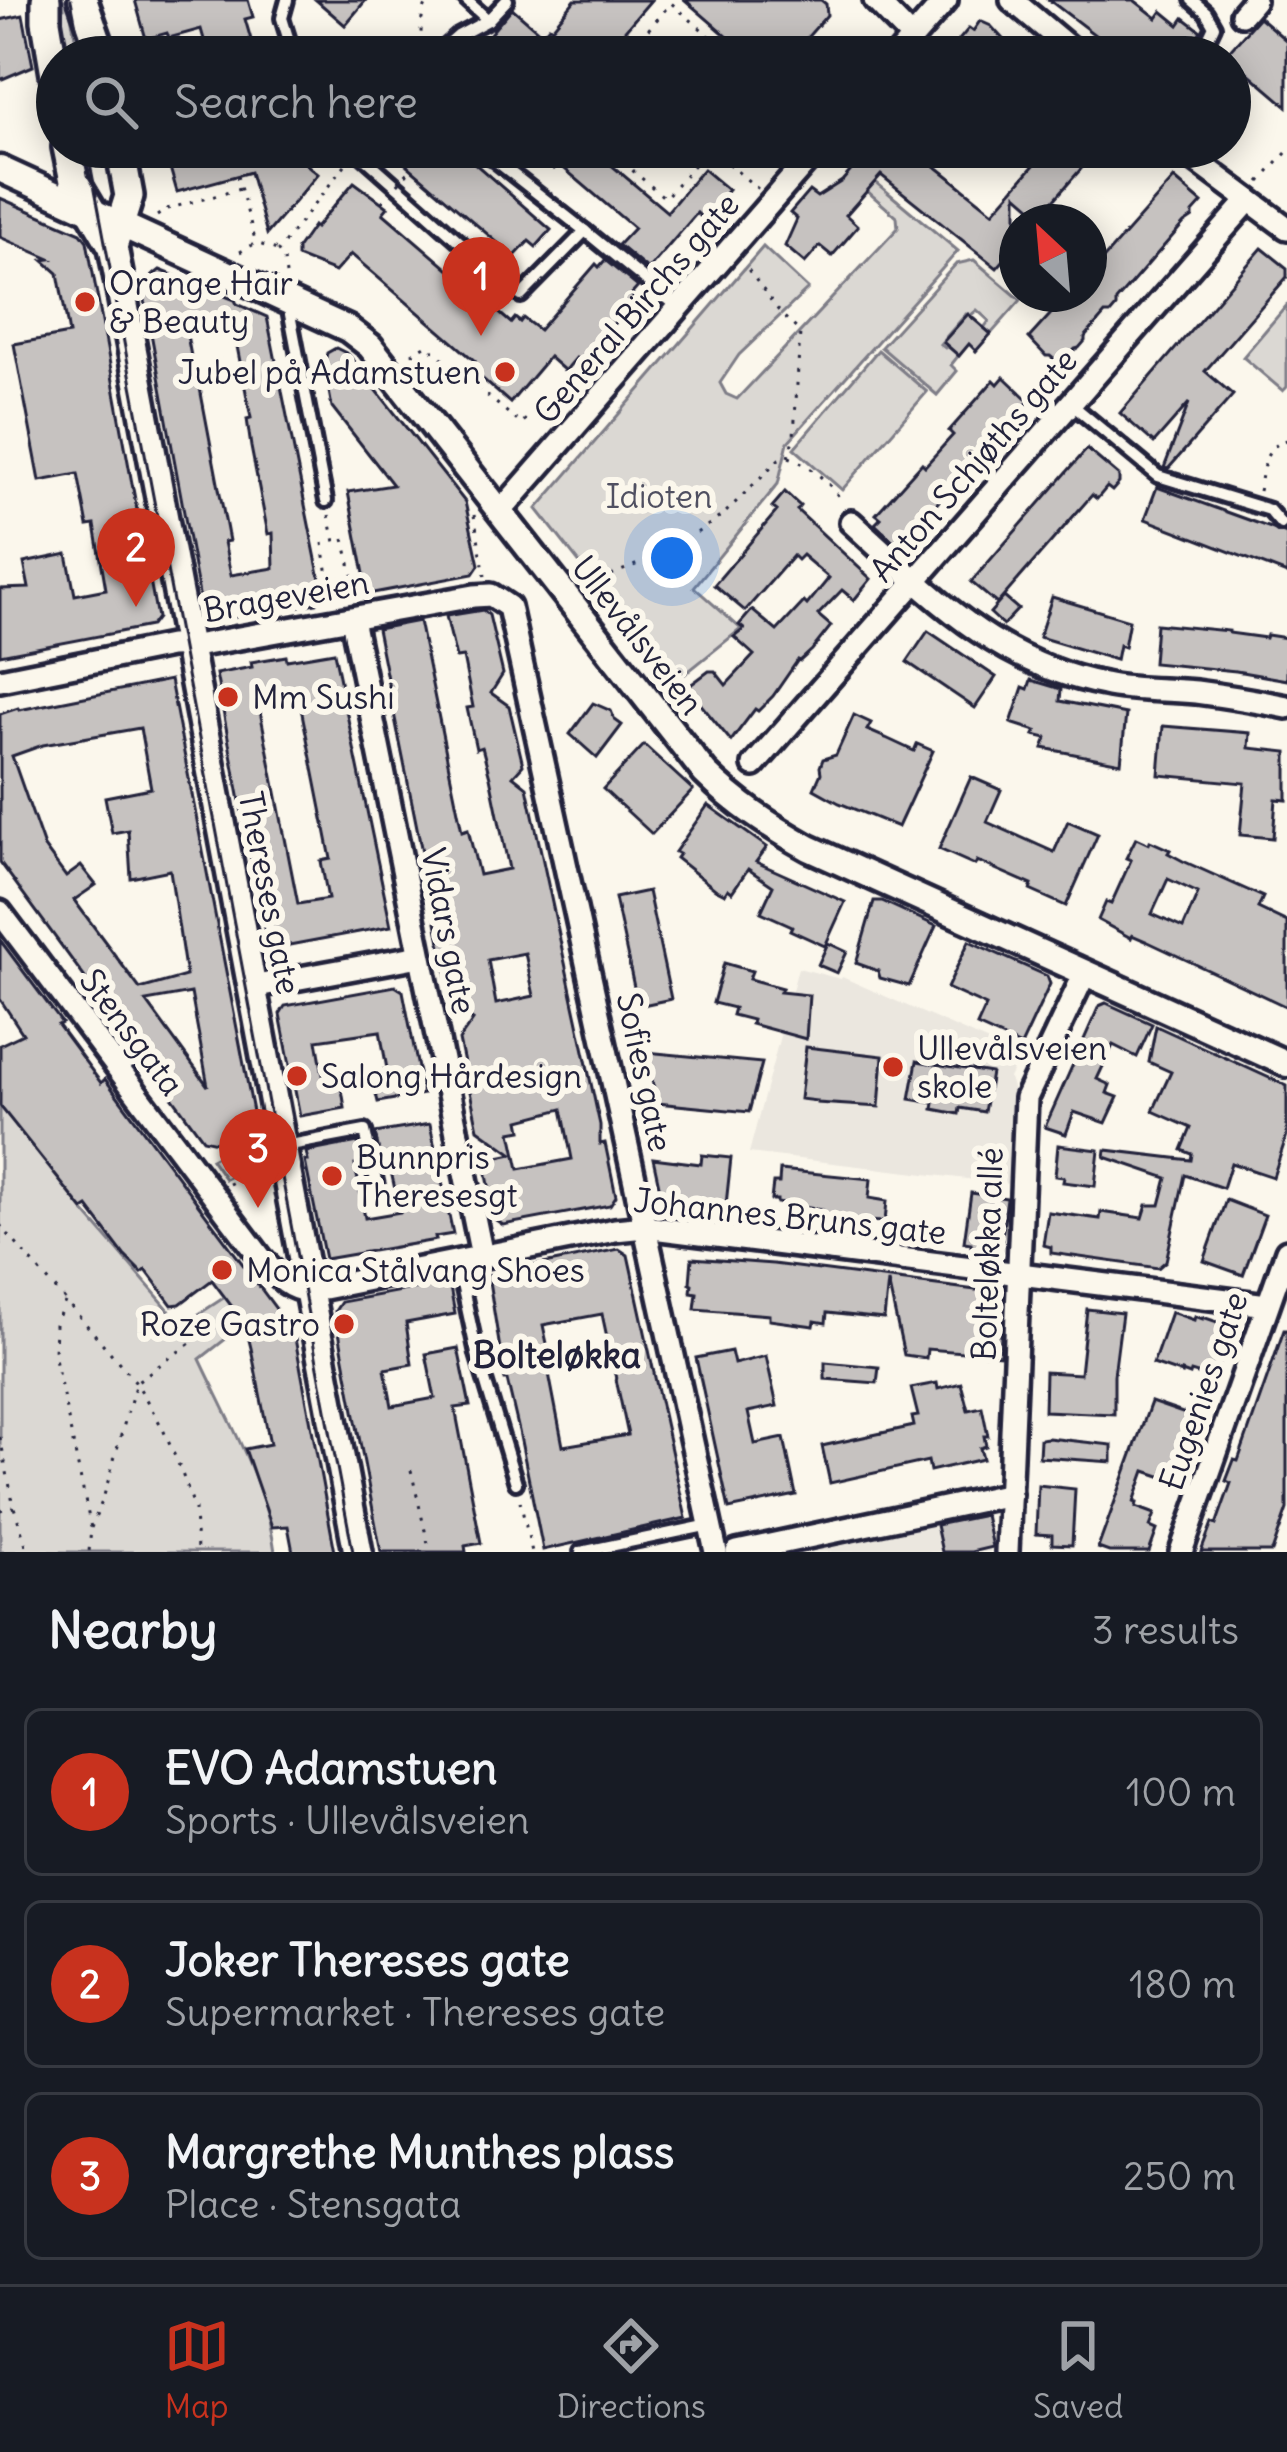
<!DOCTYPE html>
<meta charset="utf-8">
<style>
:root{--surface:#171b24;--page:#242831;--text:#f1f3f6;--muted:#9ea1a6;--line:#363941;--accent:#c8321e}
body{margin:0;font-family:Delius,sans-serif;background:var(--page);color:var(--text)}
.compass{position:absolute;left:999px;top:204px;width:108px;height:108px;border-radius:50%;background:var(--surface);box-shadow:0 6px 30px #0003;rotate:334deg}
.you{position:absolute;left:672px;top:558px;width:42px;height:42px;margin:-30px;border:9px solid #fff;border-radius:50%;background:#1a73e8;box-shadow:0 0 0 18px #1a73e833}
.badge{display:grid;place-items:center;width:78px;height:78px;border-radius:50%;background:var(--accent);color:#fff;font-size:39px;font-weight:700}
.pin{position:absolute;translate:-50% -99px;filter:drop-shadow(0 3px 6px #0008)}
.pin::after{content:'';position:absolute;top:63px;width:42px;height:36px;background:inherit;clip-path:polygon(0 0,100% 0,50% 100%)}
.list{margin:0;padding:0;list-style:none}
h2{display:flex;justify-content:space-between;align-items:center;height:156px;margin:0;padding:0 48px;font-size:51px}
h2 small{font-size:39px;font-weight:400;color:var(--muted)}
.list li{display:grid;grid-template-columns:78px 1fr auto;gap:36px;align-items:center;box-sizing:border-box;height:168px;margin:0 24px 24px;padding:0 24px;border:3px solid var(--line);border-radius:18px}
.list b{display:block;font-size:45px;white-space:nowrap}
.list p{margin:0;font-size:39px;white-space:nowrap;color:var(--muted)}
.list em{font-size:39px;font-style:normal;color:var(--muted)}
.icon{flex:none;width:66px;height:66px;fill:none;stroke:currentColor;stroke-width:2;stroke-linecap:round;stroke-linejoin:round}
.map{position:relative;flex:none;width:1287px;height:1552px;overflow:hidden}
.search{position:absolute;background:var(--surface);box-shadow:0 6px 30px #0003;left:36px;right:36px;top:36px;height:132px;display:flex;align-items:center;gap:30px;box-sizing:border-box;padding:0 42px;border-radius:66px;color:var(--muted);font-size:45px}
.sheet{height:732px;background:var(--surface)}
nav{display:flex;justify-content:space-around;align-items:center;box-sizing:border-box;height:168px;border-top:3px solid var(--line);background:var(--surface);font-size:33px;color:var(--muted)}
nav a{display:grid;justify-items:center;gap:6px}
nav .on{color:var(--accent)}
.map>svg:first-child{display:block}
.built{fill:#ebe7df}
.green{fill:#dbd8d3;stroke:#7e7d87;stroke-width:3}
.building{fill:#c6c2c0;stroke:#22223b;stroke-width:3;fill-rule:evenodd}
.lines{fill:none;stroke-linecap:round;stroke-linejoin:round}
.service-casing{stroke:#22223b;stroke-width:20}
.minor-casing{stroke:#22223b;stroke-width:30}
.tertiary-casing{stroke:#22223b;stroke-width:33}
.secondary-casing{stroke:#22223b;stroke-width:36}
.path{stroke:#22223b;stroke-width:3;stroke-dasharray:3 9;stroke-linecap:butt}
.service{stroke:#fbf7ec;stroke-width:10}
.minor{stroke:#fbf7ec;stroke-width:21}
.tertiary{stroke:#fbf7ec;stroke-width:24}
.secondary{stroke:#fbf7ec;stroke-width:27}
.tram{stroke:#22223b;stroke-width:3}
.path-bridge{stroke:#22223b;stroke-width:3;stroke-dasharray:3 9;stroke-linecap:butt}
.poi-dot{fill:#c8321e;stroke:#fbf7ec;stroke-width:4.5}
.labels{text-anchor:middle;stroke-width:12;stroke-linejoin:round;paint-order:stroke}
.poi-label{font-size:33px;fill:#22223b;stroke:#fbf7ec;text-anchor:start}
.street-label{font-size:33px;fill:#22223b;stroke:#fbf7ec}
.park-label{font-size:33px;fill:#505061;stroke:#fbf7ec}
.neighbourhood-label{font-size:36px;font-weight:bold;fill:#22223b;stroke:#fbf7ec}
</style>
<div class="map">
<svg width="1287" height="1552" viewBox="0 0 1287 1552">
<rect width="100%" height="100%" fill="#fbf7ec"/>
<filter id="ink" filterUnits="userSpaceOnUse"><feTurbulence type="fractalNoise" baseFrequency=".00833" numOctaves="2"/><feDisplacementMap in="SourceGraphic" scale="24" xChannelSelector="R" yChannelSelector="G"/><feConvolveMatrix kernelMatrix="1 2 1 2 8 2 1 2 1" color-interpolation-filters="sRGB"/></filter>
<g filter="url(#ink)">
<g class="built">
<polygon points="798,968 841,979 842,977 1020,1056 1009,1078 1013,1091 1009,1184 749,1153"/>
<polygon points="987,1512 993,1547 990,1552 807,1552"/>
</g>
<g class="green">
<polygon points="63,0 68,0 79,57 72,57 69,42 63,43 55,9 64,8"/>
<polygon points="873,180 958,251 788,442 778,484 694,587 741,629 674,683 537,509 763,247 808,289 739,355 720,383 726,394 737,399 898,228 897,217 867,191"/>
<polygon points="974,260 1021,300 991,334 984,328 989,321 977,310 970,316 966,314 940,344 945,348 948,346 959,355 951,365 957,371 937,395 881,347 956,264"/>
<polygon points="1287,305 1287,387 1283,391 1243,357"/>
<polygon points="878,350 927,392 842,490 794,448"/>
<path d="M0,1105L83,1210L182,1325L225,1297L245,1324L200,1359C229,1421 266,1484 275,1552H0Z"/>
<polygon points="255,1137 260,1162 225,1179 211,1159"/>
</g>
<g class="building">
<polygon points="135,0 248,0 253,17 245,19 256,57 209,57 201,29 169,38 167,33 146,39"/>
<polygon points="316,0 366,0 345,25"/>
<polygon points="575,0 651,0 602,57 457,57 473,39 478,36 484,41 512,8 542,34 549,26 552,28"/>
<polygon points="685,0 821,0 826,4 827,15 790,57 751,57"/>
<polygon points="1049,0 1134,0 1157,18 1162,11 1179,25 1184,18 1201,31 1182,57 1150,57 1136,45 1131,52 1114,38 1108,45"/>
<polygon points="23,15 33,66 0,80 0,20"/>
<polygon points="1259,17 1287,41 1287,106 1226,54"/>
<polygon points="980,21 991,26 1003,39 989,57 951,57 958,49 954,46 969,28 973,31"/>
<polygon points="164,147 286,147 318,174 267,234 250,172 177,192"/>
<polygon points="386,147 456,147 551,230 536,247 529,241 514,257"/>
<polygon points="527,147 590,147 667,212 703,169 728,190 703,219 697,213 648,270 618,245 634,228 559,164 554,169"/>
<polygon points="866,147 951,147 934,165 993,212 1050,147 1100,147 1041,215 1017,194 1017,245 997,268 881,175 846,215 858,226 832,256 820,246 805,263 785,246 797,219 790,213 809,191 817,197 842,181 861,159 858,157"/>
<polygon points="1174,179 1202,203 1193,213 1193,217 1184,223 1116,301 1116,307 1110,314 1105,314 1085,337 1085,341 1079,348 1075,349 1061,365 1050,356 1046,356 1029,338 1069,294 1089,294 1089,257 1098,265"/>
<polygon points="354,182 388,207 383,213 511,323 515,318 520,322 523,318 539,330 596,264 599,267 605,260 638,287 631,295 635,299 581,362 576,358 565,371 549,357 510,403 470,368 475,361 351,254 335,272 297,257 297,249 313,226 315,228"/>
<polygon points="0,198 81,233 87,241 157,618 151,626 0,655 0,589 29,588 24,563 67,554 75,595 106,589 95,525 88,526 78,474 40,481 14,344 69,334 58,273 43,260 50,259 0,237"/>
<polygon points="1262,248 1287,268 1287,277 1205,371 1233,395 1168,469 1164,468 1189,403 1154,443 1120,413"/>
<path d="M160,270L235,300L237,304L267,317L323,594L317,603L212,621L203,616L142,284ZM184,319L220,334L234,331L251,418L247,419L251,447L268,534L273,533L274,568L231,575L224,542L229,541L196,367H193Z"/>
<polygon points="968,314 991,334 976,351 969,344 959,356 943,342"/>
<polygon points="336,348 348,354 465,502 479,565 473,574 368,594 348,492 393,485 332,407 324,365 327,353"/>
<polygon points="1004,377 1029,401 948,496 945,494 900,547 875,524 881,518 876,514 922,463 925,466 953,435 949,431 994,380 998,384"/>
<polygon points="1087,449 1119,476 1119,483 1112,491 1107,487 1097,499 1092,495 997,604 971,582"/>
<polygon points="1157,487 1287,534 1287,574 1145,519"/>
<polygon points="785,492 800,506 797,510 871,579 854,600 842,590 818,615 831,626 812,650 800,661 798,660 773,696 758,711 755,709 731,741 689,690 689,686 709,671 715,671 726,685 754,655 734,637 744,629 739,625 752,610 777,631 804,602 807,605 829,578 802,555 797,560 793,556 745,611 714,585 777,511 772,507"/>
<polygon points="1004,597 1018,609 1003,625 990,613"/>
<polygon points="1052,597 1129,620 1124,647 1119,645 1116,660 1039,637"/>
<path d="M483,610L489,615L503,674L491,693L509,706L523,765L513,776L527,787L600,1125V1144L605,1143L616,1196L610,1205L503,1225L496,1220L484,1160L513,1154L478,1129L459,1040L473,1020L453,1006L377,629L419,621L462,831L468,829L479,875L509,869L490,777L482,747L476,749L467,708L473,707L463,657L456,658L446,616ZM525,953L534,996L496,1004L488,960ZM562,1109L572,1159L519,1169L511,1132L522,1130L520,1120Z"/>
<polygon points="1156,624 1229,631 1229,633 1266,638 1267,635 1287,638 1287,680 1236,671 1153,663"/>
<polygon points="928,631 996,677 975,708 907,662"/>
<path d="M334,652L391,926L268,949L216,674L252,667L251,662L286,656L287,660ZM299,698L331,859L321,861L328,899L298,904L259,706Z"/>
<path d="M170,680L254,1117L248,1127L216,1142L203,1139L0,862V714L18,708L19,710ZM140,728L151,788L105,797L112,833L128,830L131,878L170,870L186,976L140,989L74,900L96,885L81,866L66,877L44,847L12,756L43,745ZM191,993L208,1086L146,1001Z"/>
<polygon points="1031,680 1061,689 1060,701 1126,714 1121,763 1043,748 1047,738 1034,735 1036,731 1011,723 1023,687 1028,689"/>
<polygon points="593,703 611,711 615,720 622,725 597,758 570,734"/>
<polygon points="854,715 871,723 867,730 886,738 914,751 917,744 933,751 898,827 839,803 814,789 821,773 820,767 823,759 836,755"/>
<polygon points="1163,726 1250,733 1249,748 1287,752 1287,800 1276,799 1273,838 1240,835 1245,783 1159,775"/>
<polygon points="644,745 693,790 652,834 603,789"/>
<polygon points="971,777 1001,790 987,822 1054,852 1068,821 1098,834 1066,906 1030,890 1032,885 977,861 975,865 939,849"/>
<polygon points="708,805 767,847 756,862 845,902 825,946 790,930 792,926 761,912 773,886 748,869 732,892 728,889 725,894 715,889 676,858 679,854 675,852"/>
<path d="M1136,838L1149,844L1150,841L1170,850L1168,853L1183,861L1263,897L1258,908L1287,922V1007L1146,941L1132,935L1131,938L1098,920L1106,902L1111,904L1131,860L1126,858ZM1168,879L1198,893L1183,928L1152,914Z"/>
<polygon points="648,891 671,999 638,1006 615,898"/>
<polygon points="874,901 882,901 936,926 909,986 880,978 878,971 856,963"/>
<polygon points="0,940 62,1023 58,1025 101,1083 105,1079 294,1333 335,1552 293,1552 288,1526 272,1527 245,1449 270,1444 251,1348 245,1324 212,1280 180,1304 172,1305 146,1270 142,1273 124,1255 88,1207 83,1210 0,1106 0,1045 23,1034 0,999"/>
<polygon points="969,941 1047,976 1050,984 1021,1046 977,1026 986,1006 947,988"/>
<polygon points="828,943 847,952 837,973 818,965"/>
<polygon points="724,963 752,971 749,979 782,988 780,992 809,995 806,1039 751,1024 752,1020 732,1015 734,1008 713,1003"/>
<polygon points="395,986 403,991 423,1094 378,1102 371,1073 387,1069 380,1031 317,1040 324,1080 340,1077 345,1108 300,1116 280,1014 285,1006"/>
<polygon points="1106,1003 1152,1024 1137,1057 1113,1045 1097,1079 1110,1085 1107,1093 1118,1097 1106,1123 1074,1112 1066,1134 1045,1127 1099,1006"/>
<polygon points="1156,1026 1287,1086 1287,1135 1273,1177 1231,1163 1223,1188 1185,1175 1166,1261 1158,1268 1051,1253 1051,1247 1043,1245 1048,1212 1100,1219 1101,1212 1143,1218 1147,1205 1160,1205 1167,1178 1105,1157 1106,1150 1191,1160 1192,1154 1182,1150 1191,1128 1153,1111 1171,1072 1149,1062"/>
<polygon points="806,1047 883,1056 879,1107 817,1103 817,1101 800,1099"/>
<polygon points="646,1052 762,1063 749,1112 657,1103"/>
<polygon points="917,1061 991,1073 984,1112 960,1108 959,1114 933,1109 934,1103 910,1099"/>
<polygon points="430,1124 453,1234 435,1237 436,1240 325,1259 305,1161 308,1161 306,1152 358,1142 362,1164 355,1165 365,1218 400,1212 388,1158 381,1160 375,1133"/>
<polygon points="1058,1145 1099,1150 1095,1186 1063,1182 1064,1177 1055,1176"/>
<polygon points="702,1155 731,1158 725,1214 689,1210 690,1206 667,1204 662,1199 653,1158 701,1164"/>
<polygon points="780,1170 871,1179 869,1198 887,1201 885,1222 843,1220 841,1237 819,1234 822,1210 777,1203 777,1200 771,1200 773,1183 779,1183"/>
<polygon points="971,1193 1007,1198 1001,1246 993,1245 993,1249 971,1246 971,1243 964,1242"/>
<polygon points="1226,1200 1265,1215 1243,1275 1204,1261"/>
<path d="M619,1249L628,1255L686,1518L543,1550L519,1431L507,1380H505L488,1275ZM602,1314L628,1435L563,1446L547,1363L551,1362L543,1325Z"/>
<polygon points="692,1258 773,1264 999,1293 1003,1297 1000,1355 927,1349 926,1358 904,1355 888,1282 884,1319 827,1313 826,1323 815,1321 814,1326 769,1320 769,1315 695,1309 697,1293 691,1292 692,1284 690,1283"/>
<polygon points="449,1282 455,1314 406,1323 412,1364 385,1369 392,1406 435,1398 426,1354 458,1348 470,1406 455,1408 481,1543 465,1546 466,1552 381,1552 335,1311 341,1302"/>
<polygon points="1087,1309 1122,1313 1114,1375 1114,1414 1044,1411 1045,1372 1080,1374"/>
<polygon points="1171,1312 1194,1320 1195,1316 1203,1319 1203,1317 1232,1327 1214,1379 1191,1372 1190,1375 1182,1372 1182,1374 1153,1364"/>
<polygon points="1284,1330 1287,1330 1287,1509 1272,1552 1201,1552 1212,1523 1216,1525 1231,1483 1226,1481 1234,1460 1238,1461"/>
<polygon points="731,1351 734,1364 766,1356 777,1406 748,1412 755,1444 784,1438 796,1495 729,1509 696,1358"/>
<polygon points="825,1362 879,1367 877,1383 825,1379"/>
<polygon points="937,1383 938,1389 961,1383 968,1410 982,1407 988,1436 984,1436 986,1446 980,1448 983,1459 930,1471 928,1461 830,1483 822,1446 914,1426 912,1417 918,1416 911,1388"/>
<polygon points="1151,1402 1197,1418 1175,1481 1145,1471 1134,1502 1137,1503 1136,1507 1155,1514 1150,1527 1157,1530 1149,1552 1109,1552 1098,1548"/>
<polygon points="1048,1438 1112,1445 1112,1462 1039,1457 1040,1439"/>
<polygon points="1038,1485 1075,1489 1072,1545 1052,1544 1052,1535 1036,1534"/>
<polygon points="985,1515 992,1547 971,1552 942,1552 936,1525"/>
</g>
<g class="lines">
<g class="service-casing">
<g id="service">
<polyline points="287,0 282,18 294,57"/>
<polyline points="466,0 488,20 507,0"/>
<polyline points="1192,0 1206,12 1214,26 1204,47 1196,57"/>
<polyline points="434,57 458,36 488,20"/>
<polyline points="356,150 521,296 585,231 679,308"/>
<polyline points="482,150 585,231"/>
<polyline points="288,304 326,501"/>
<polyline points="1070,403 1158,476 1269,510 1281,524"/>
<polyline points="285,1146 365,1131 379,1195"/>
<polyline points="457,1261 477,1354 516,1483"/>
<polyline points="581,1552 710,1525"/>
</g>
</g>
<g class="minor-casing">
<g id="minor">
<polyline points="875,0 912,38"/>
<polyline points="1012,0 1080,57"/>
<polyline points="1242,14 1254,0"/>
<polyline points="896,57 946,0"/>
<polyline points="1178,147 1287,228"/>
<polyline points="500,512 819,147"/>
<path d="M851,522C930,594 994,663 1104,684C1134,691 1165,689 1196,692C1226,696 1257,701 1287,707"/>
<polyline points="352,619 482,1256"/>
<polyline points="0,680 170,646 200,645 474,596 491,595 509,607 716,1552"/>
<polyline points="754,765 1249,200"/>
<path d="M0,912L261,1258C276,1274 286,1289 309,1291L615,1230L645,1227L1267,1305"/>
<polyline points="251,987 420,956"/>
<polyline points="737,1552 1010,1494"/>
<polyline points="1007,1552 1026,1098 1085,973"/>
<polyline points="1181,1552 1287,1251"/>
</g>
</g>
<g class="tertiary-casing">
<path id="tertiary" d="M0,169L348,329L370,346L705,773C736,804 770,826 809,848L1287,1064"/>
</g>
<g class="secondary-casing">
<g id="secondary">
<polyline points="46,0 46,21 57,86"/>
<polyline points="83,0 103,57"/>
<polyline points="67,147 74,181 113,247 358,1552"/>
<polyline points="113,247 129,196 120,147"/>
</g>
</g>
<g class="path">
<path d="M425,43L421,39C421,25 421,12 429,0"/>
<polyline points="625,57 671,3 734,57"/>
<polyline points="605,147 665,198 709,147"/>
<polyline points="710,148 758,189"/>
<polyline points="237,176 256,243"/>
<polyline points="1260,182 1287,152"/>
<polyline points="157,216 167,209 240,189"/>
<polyline points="240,252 256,243 277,250"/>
<polyline points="286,275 284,260 278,251 348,161"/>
<polyline points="412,354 427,345 521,424 538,408 554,418"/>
<path d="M789,457C809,464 830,483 841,500"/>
<path d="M1259,491C1264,469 1262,448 1287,440"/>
<polyline points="329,515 335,542"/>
<polyline points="474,515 485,576"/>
<polyline points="344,539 358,596"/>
<polyline points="323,543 332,601"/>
<polyline points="589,584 670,551 723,515 779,459 788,457 794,436 800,332 781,314 744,264"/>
<polyline points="229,1184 264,1168"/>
<polyline points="0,1225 136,1382 162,1427 180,1468 195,1509 197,1552"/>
<polyline points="65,1302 55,1324 54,1353 91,1528 89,1552"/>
<polyline points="0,1437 14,1507 28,1552"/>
<polyline points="411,1470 430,1552"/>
<polyline points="520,1501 532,1552"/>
<polyline points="0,1510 14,1507"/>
<polyline points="91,1528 103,1499 136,1382 235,1311"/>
</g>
<use href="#service" class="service"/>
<use href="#minor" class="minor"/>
<use href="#tertiary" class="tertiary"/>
<use href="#secondary" class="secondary"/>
<g class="tram">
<polyline points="71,0 82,57"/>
<polyline points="87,147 353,1552"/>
</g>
<polyline class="path-bridge" points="382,202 411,169"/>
</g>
</g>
<g class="poi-dot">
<circle cx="85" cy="302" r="12"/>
<circle cx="505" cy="372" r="12"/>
<circle cx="228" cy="697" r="12"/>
<circle cx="893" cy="1067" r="12"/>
<circle cx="297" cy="1076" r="12"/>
<circle cx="332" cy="1176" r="12"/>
<circle cx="222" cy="1270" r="12"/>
<circle cx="344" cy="1324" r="12"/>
</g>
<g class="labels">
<g class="poi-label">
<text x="109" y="295">Orange Hair<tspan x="109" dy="38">&amp; Beauty</tspan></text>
<text x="481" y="384" text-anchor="end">Jubel på Adamstuen</text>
<text x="252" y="709">Mm Sushi</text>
<text x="917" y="1060">Ullevålsveien<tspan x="917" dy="38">skole</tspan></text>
<text x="321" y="1088">Salong Hårdesign</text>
<text x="356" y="1169">Bunnpris<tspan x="356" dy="38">Theresesgt</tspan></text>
<text x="246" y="1282">Monica Stålvang Shoes</text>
<text x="320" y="1336" text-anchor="end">Roze Gastro</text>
</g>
<g class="street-label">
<text transform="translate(636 308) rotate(-49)" y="12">General Birchs gate</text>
<text transform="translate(973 465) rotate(-49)" y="12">Anton Schjøths gate</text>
<text transform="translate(286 596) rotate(-10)" y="12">Brageveien</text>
<text transform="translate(638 635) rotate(52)" y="12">Ullevålsveien</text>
<text transform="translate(270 893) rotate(79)" y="12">Thereses gate</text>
<text transform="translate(449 931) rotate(79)" y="12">Vidars gate</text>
<text transform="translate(132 1032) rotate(53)" y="12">Stensgata</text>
<text transform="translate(645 1072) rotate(78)" y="12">Sofies gate</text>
<text transform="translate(790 1216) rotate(6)" y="12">Johannes Bruns gate</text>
<text transform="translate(987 1254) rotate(-88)" y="12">Bolteløkka allé</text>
<text transform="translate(1203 1391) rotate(-71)" y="12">Eugenies gate</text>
</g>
<g class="park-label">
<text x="659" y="508">Idioten</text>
</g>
<g class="neighbourhood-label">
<text x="557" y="1368">Bolteløkka</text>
</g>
</g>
</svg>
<svg class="compass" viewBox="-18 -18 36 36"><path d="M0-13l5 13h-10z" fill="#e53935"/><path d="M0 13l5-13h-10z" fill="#9ea1a6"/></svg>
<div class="you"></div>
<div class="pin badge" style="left:481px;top:336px">1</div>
<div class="pin badge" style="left:136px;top:607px">2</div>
<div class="pin badge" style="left:258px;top:1208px">3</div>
<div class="search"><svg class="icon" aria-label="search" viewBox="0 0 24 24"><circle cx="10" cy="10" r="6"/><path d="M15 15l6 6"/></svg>Search here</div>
</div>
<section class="sheet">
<h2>Nearby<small>3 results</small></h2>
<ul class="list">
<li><span class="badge">1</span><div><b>EVO Adamstuen</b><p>Sports · Ullevålsveien</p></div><em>100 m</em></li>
<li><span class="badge">2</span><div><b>Joker Thereses gate</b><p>Supermarket · Thereses gate</p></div><em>180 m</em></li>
<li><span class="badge">3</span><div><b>Margrethe Munthes plass</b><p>Place · Stensgata</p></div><em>250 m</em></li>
</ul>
</section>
<nav>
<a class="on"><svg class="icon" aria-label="map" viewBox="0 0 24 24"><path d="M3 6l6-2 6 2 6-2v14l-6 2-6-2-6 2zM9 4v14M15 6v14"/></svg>Map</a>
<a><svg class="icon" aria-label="directions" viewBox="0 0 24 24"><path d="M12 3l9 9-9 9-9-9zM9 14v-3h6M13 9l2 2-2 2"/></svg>Directions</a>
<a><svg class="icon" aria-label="saved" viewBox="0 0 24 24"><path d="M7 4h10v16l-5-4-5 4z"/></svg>Saved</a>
</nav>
